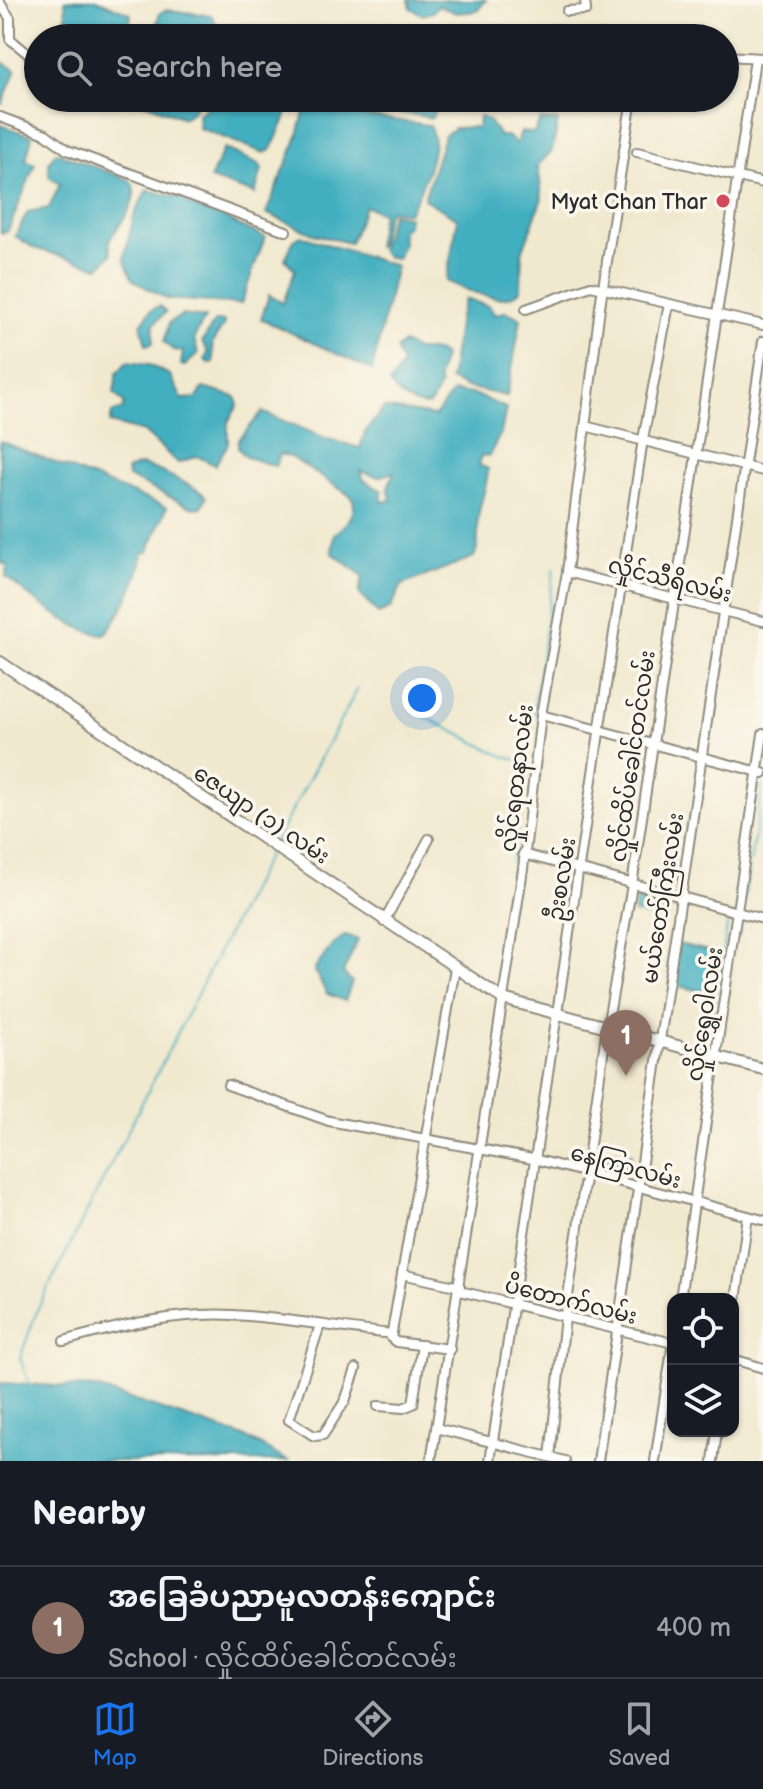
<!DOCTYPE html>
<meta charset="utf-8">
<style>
:root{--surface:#171b24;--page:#20242c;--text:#f1f3f6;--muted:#9ea1a6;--line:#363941;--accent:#1a73e8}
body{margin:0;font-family:"Balsamiq Sans","Noto Sans Myanmar",sans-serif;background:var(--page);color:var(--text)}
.controls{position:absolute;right:24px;bottom:24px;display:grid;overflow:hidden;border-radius:16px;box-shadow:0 2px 6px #0004}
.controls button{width:72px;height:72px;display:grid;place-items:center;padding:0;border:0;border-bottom:2px solid var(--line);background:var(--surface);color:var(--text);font:40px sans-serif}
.you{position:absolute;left:422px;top:698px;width:28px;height:28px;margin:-20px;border:6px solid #fff;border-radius:50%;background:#1a73e8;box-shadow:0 0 0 12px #1a73e833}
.badge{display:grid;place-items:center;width:52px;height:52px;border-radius:50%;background:var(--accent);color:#fff;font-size:26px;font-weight:700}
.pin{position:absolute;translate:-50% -66px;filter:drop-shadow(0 2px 4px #0008)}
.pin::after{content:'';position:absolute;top:42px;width:28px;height:24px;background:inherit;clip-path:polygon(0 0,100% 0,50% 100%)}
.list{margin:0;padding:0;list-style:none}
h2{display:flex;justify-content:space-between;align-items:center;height:104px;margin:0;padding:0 32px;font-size:34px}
h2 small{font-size:26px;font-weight:400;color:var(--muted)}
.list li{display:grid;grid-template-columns:52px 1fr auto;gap:24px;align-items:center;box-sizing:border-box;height:112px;padding:0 32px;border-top:2px solid var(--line)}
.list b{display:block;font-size:30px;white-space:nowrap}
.list p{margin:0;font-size:26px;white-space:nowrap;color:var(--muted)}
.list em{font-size:26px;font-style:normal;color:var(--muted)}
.icon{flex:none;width:44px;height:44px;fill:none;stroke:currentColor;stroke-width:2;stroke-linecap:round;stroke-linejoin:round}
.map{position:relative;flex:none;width:763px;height:1461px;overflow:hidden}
.search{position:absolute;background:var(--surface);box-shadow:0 2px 6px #0004;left:24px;right:24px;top:24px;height:88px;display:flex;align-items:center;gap:20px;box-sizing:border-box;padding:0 28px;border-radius:44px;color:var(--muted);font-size:30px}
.sheet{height:216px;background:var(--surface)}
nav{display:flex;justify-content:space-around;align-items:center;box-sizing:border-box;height:112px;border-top:2px solid var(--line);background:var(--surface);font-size:22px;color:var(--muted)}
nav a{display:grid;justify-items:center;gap:4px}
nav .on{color:var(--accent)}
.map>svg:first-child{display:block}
.water{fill:#42afc0;stroke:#366d76;stroke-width:2;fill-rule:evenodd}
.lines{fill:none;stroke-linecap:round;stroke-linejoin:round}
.stream{stroke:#42afc0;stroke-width:2}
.minor-casing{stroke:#8e8a7d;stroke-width:12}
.tertiary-casing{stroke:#8e8a7d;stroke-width:14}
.minor{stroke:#fff;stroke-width:8}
.tertiary{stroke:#fff;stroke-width:10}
.poi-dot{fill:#d1495b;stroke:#fbf7ec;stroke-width:3}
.labels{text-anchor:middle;stroke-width:7;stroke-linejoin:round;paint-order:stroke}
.poi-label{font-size:22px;fill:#2b2b2b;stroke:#fbf7ec;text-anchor:end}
.street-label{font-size:22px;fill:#2b2b2b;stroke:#fbf7ec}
</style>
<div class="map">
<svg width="763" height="1461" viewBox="0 0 763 1461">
<rect width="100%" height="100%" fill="#fbf7ec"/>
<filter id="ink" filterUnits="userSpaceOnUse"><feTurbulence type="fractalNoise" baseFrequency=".0125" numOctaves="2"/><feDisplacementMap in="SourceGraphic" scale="16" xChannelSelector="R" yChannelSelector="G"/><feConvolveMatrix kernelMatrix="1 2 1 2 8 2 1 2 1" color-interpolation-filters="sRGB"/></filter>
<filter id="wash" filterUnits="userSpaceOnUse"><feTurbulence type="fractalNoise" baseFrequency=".006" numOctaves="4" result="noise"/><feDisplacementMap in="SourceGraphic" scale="32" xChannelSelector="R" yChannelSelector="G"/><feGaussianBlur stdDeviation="1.8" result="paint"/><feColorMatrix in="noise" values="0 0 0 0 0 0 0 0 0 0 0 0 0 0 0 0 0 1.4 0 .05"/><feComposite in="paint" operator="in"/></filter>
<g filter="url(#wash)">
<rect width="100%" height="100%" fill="#f1e9cf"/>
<g class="water">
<polygon points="65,0 96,0 127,12 131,14 128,38 61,38 67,29"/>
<polygon points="409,0 486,0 477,11 456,13 438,5 433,12 423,15 411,8"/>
<polygon points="165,10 211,15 217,25 212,38 152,38 160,13"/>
<polygon points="0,61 16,70 2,104 0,103"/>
<polygon points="132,98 200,98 193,111 184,118"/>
<polygon points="208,98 290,98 285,119 271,150 264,153 199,128 198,114 209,106"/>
<polygon points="397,98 438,98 432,118 394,111"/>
<path d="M481,98H561C543,115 504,102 481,98Z"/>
<path d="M318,103L337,112L430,125C430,129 432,132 433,136C437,155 418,198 408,213L390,210L387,214L379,246L376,247L382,213L365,206L350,243L313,234L266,213L297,139L305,109Z"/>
<path d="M479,116L489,121L499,136H508L516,144L521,132L534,133L540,120L558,121L552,151L538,165L542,198L522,253L521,290C503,308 466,290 446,281L458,219L424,199L444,136L454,128L478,127Z"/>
<polygon points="0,125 32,136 26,160 35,164 8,231 1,233"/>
<polygon points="224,148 259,164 262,169 255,194 210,179"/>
<path d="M56,152L130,180C144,198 119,225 109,240L111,255L99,267L34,248L15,236L28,212L49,208L60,184L49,177V162Z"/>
<polygon points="147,190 182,198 191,207 205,205 236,224 265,237 241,304 167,299 133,280 124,259 134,215"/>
<polygon points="392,213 409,217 407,226 402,230 403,244 397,259 385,256 380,250"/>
<polygon points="301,236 396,266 372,370 261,319 269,295 283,303 295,270 285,259 294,240"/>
<polygon points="465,299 489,306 495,315 506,311 521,319 507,396 465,387 450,380 459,317"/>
<polygon points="160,306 166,312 154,324 153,343 146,345 141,324 151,310"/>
<polygon points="182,315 205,318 194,338 198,354 185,366 181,365 183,351 173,350 164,342 169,323"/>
<polygon points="215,321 224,321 224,325 212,343 214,363 210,364 205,360 208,352 202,342"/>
<path d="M403,343L416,350L437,351L444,356L438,377L440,386L430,405C415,408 397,396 390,383L402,365L396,350Z"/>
<polygon points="127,362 149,365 170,375 182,399 197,398 203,388 236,397 238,405 228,422 228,444 215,465 197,456 178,463 144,432 110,423 112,413 123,409 124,403 114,393 117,373"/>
<path d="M453,392L474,394L506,408L501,433L489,456L482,455L479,465L488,469C487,489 480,500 478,519C477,533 480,544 474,557L402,585L390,609L378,614L359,593L363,576L332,553L334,534C346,524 359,514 352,497L291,457L281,454L275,466L246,457L238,448V441L262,412L328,439L360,448L365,432L384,408L435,416ZM360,471L379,477L394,472L388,487L391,500L382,502V491L364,480Z"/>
<path d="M0,441L167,507L148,552L142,553C142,575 119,618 105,634C77,635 28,595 6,577L7,565L0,562Z"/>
<path d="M139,465C149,465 200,488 206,497L202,507L193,508L128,477L127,470Z"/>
<polygon points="637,899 670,905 667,920 634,913"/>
<polygon points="346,935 358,940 343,973 352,982 345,1001 327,994 314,970 333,944"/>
<polygon points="678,944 714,952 705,992 670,984"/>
<polygon points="603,1150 631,1154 628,1171 601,1166"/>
<polygon points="0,1383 96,1388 245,1437 288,1461 0,1461"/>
</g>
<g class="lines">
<g class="stream">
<polyline points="413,711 501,755 524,762"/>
<polyline points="763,766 763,768"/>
<polyline points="275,842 358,688"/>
<polyline points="750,862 763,785"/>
<polyline points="512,864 554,569"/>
<polyline points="508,911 511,870"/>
<polyline points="743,911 749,868"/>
<polyline points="738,937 741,923"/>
<polyline points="710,1031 729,915"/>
<polyline points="30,1386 20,1358 38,1308 272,847"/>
</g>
</g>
</g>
<g filter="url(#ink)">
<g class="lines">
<g class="minor-casing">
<g id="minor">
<polyline points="0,3 10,18 10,39 38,62"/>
<polyline points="567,11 586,10 585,0"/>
<polyline points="725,56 763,58"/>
<polyline points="0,117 46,134 67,150 286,231"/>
<polyline points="637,152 763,183"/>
<polyline points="526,309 591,286 763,325"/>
<polyline points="585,426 763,471"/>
<polyline points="567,572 763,621"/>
<polyline points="541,715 763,773"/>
<polyline points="523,854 763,919"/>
<polyline points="384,922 429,839"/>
<polyline points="228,1085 329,1121 538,1160 763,1220"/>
<polyline points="402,1274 460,1287"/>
<polyline points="460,1291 673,1343"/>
<polyline points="680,1299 763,734"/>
<polyline points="733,1321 748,1216"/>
<polyline points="320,1325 289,1420 314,1436 323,1435 345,1401 356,1369"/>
<path d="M64,1341C118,1326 176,1312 233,1315C286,1318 339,1328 391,1334"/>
<polyline points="450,1349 396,1342 391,1338 455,968"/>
<polyline points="733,1359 763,1368"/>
<polyline points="378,1406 403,1408 413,1404 422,1345"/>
<polyline points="436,1428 565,1461"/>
<polyline points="550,1457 565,1317 607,1027 632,885 755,59"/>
<polyline points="431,1461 523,869 541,715 567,572 600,307 632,98"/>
<polyline points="490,1461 643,439 669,304"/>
<polyline points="598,1461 763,341"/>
<polyline points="655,1461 673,1343"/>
<polyline points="713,1461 717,1431"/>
</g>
</g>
<g class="tertiary-casing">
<polyline id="tertiary" points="0,662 503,999 763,1069"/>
</g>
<use href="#minor" class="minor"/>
<use href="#tertiary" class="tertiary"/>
</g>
</g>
<circle class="poi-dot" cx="723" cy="201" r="8"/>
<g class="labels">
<g class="poi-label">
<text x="707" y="209">Myat Chan Thar</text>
</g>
<g class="street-label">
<text transform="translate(670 579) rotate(14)" y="8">လှိုင်သီရိလမ်း</text>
<text transform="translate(632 756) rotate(-82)" y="8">လှိုင်ထိပ်ခေါင်တင်လမ်း</text>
<text transform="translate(516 778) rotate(-83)" y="8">လှိုင်ရတနာလမ်း</text>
<text transform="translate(262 814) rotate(34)" y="8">ဇေယျာ (၁) လမ်း</text>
<text transform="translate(561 879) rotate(-81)" y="8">ဦးစလမ်း</text>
<text transform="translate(662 898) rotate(-81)" y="8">မယ်တော်ကြီးလမ်း</text>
<text transform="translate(704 1014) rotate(-81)" y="8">လှိုင်ရွှေဝါလမ်း</text>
<text transform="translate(626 1166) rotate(15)" y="8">နေကြာလမ်း</text>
<text transform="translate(571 1300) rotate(14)" y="8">ပိတောက်လမ်း</text>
</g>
</g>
</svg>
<div class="controls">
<button><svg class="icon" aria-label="locate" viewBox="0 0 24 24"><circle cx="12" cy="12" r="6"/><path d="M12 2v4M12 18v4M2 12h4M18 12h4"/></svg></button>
<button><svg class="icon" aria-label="layers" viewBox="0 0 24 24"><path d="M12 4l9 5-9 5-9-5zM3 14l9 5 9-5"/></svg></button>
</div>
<div class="you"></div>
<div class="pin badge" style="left:626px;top:1076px;background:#8d6e63">1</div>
<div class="search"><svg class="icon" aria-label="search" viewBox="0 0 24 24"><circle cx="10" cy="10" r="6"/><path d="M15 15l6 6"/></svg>Search here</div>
</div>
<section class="sheet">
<h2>Nearby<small></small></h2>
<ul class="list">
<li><span class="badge" style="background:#8d6e63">1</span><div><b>အခြေခံပညာမူလတန်းကျောင်း</b><p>School · လှိုင်ထိပ်ခေါင်တင်လမ်း</p></div><em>400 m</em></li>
</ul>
</section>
<nav>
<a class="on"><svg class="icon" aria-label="map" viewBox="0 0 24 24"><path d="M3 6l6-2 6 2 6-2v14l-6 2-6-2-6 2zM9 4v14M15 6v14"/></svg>Map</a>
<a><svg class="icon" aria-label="directions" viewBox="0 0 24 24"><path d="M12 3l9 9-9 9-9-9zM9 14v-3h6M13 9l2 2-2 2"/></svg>Directions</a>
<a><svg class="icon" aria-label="saved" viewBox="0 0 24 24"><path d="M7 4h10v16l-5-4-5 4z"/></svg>Saved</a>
</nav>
